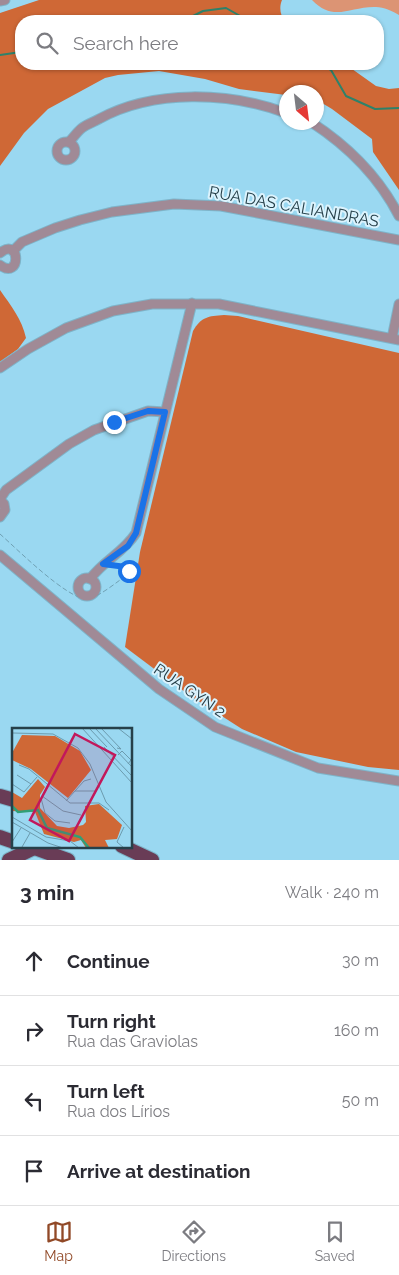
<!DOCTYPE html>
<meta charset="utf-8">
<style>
:root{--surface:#fff;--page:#f7f7f7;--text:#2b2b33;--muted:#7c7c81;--line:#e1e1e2;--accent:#914927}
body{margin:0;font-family:Raleway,sans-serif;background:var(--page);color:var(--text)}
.compass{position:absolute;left:279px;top:85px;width:45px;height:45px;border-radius:50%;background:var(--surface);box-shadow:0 1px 4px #0004;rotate:152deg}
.stop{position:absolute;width:15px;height:15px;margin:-11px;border:4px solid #1a73e8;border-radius:50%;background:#fff}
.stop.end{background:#1a73e8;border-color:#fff;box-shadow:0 1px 5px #0008}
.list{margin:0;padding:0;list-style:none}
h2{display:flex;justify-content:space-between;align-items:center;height:65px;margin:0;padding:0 20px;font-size:21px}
h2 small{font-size:16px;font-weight:400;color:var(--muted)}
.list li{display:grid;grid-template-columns:32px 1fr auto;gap:15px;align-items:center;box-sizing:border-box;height:70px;padding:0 20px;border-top:1px solid var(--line)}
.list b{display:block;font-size:19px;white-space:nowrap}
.list p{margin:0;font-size:16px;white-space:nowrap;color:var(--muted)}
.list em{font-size:16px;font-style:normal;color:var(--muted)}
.icon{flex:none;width:28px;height:28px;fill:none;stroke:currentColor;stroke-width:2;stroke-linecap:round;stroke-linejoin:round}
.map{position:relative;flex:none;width:399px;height:860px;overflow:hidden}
.search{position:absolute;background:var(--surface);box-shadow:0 1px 4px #0004;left:15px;right:15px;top:15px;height:55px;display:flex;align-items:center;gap:12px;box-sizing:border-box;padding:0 18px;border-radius:20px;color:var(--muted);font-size:19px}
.sheet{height:345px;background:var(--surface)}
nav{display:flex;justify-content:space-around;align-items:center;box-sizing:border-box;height:70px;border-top:1px solid var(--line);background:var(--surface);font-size:14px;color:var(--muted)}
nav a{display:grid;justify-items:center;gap:2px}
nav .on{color:var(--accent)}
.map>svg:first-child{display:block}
.green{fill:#dc9474}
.forest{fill:#cf6836}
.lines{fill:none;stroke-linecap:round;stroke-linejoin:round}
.stream{stroke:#2d826a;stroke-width:2}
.minor-casing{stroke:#7eb4c9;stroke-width:11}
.highway-casing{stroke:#7eb4c9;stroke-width:16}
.path{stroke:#70a1b4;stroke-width:1;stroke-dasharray:5 2.5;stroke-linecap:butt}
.minor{stroke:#a08a96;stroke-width:9}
.highway{stroke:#693c56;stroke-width:14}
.route{stroke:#1a73e8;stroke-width:6}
.labels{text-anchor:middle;stroke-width:4;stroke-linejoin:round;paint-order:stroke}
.street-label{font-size:16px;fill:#26404a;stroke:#dbf3fd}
.inset-river{fill:none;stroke:#309f77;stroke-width:2.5}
.inset-road{fill:none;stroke:#6c9bae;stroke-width:1}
.view{fill:#c2185b;fill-opacity:0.15;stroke:#c2185b;stroke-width:2.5}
.inset-edge{fill:none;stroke:#26404a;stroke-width:2.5}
</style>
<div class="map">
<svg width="399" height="860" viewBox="0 0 399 860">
<rect width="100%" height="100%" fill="#9ad8f1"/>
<path class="green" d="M312,0H399V15C392,11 384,7 376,7C350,6 334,23 312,0Z"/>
<g class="forest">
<path d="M39,0H282C279,7 280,15 285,21H21V64H345L376,86L389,89L399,88V190L373,152L372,139L332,109L317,100L316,92H286V95L239,89L205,79L159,71L118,75L105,78L48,109L24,133L0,166V13Z"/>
<path d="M0,290C11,306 22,319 26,338L18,349L0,362Z"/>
<path d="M224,315L238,316L399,353V770L368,767L296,752L242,729L189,695L125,647L140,552L193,331C201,317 208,316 224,315Z"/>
</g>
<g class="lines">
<g class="stream">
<polyline points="183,21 203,11 226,8 249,21"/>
<polyline points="0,55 21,52"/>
<polyline points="320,64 331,70 346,96 375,109 399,108"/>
</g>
<g class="minor-casing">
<g id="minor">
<polyline points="0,1 5,0"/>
<path d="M311,122C348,146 379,177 399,216"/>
<circle cx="66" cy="151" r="9"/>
<path d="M69,142C73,138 77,132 82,128C87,124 94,122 99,119C154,89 229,92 286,113"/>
<polyline points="13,251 22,242 55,228 80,220 112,212 174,204 221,206 399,240"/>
<path d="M0,253C21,236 21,281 0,265"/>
<polyline points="392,338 399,304"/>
<polyline points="0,368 28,349 66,328 113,311 152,304 219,304 399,340"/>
<polyline points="0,499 6,490 69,444 94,430 148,411 165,412"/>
<polyline points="0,500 4,504 5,510 0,517"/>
<polyline points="0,555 159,689 215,727 318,768 399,781"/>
<circle cx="87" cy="587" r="9"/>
<path d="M90,579C104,560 123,553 136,533L192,303"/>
</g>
</g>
<g class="highway-casing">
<g id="highway">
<polyline points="0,796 14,800"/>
<polyline points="0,837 14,842"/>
<polyline points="29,846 68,860"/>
<polyline points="122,846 152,860"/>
<polyline points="9,860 34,848"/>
</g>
</g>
<path class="path" d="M0,534C17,549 67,599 87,599C98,598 118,581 127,575L129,571L126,567L115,565"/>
<use href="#minor" class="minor"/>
<use href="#highway" class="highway"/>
</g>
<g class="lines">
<polyline class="route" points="114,422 148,411 165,412 136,533 128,546 103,564 126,567 129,571"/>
</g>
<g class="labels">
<g class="street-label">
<text transform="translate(294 206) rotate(10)" y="6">RUA DAS CALIANDRAS</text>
<text transform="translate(190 690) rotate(34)" y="6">RUA GYN 2</text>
</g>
</g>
<g transform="translate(12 728)">
<rect width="120" height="120" fill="#9ad8f1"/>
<path d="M10,7L43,8L68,23L79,42L56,70L19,41L0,32V25ZM26,51L33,59L28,67V80L45,98L57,100L71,97L74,94L73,78L87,76L110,97L105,111L93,112L97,120H74L69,112L62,114L32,106L23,84L0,83V64L10,70Z" fill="#cf6836"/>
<path class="inset-river" d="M0,78L6,84L26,82L35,100L68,109L77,120"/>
<path class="inset-road" d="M70,0L120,55M77,0L95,19M83,0L120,39M89,0L109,21L105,20M106,0L120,11M1,5L41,6L66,20L78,36L94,74L120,103M92,19L120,48M106,27L110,23L119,32L116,36M7,37L17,41L58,75H87L97,82M5,47L19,56M0,56L12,64L25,49M36,59L29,70L33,85L43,93L58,95M63,63H84M30,68L51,83L69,87M54,73L72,53L79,51M0,89L34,109L58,113L67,120M0,94L36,115L51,120M0,114L9,100M10,119L18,105M112,120L105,114L112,99"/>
<path class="view" d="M63,6L103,27L57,113L18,92Z"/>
<rect width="120" height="120" class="inset-edge"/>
</g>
</svg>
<svg class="compass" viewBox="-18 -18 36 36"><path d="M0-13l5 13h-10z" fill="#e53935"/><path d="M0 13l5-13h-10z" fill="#7c7c81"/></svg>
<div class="stop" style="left:129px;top:571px"></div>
<div class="stop end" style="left:114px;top:422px"></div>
<div class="search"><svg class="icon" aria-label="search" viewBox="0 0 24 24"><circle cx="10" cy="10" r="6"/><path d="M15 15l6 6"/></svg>Search here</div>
</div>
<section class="sheet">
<h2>3 min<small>Walk · 240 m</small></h2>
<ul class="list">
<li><svg class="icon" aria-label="ahead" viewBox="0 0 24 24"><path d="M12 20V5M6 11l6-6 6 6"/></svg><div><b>Continue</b></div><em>30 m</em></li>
<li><svg class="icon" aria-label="right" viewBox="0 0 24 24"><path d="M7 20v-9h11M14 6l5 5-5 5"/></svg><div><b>Turn right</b><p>Rua das Graviolas</p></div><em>160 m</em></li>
<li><svg class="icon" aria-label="left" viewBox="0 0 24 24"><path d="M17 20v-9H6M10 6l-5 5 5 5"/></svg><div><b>Turn left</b><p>Rua dos Lírios</p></div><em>50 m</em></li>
<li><svg class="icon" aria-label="arrive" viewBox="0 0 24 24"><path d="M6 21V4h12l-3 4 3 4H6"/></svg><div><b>Arrive at destination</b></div></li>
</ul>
</section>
<nav>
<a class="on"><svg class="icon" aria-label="map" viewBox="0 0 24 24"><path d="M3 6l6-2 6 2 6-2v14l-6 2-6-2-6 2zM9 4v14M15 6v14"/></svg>Map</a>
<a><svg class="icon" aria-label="directions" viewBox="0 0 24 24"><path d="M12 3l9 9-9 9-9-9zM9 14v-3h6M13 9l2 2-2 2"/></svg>Directions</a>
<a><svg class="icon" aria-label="saved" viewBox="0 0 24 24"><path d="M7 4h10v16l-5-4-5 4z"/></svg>Saved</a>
</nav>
